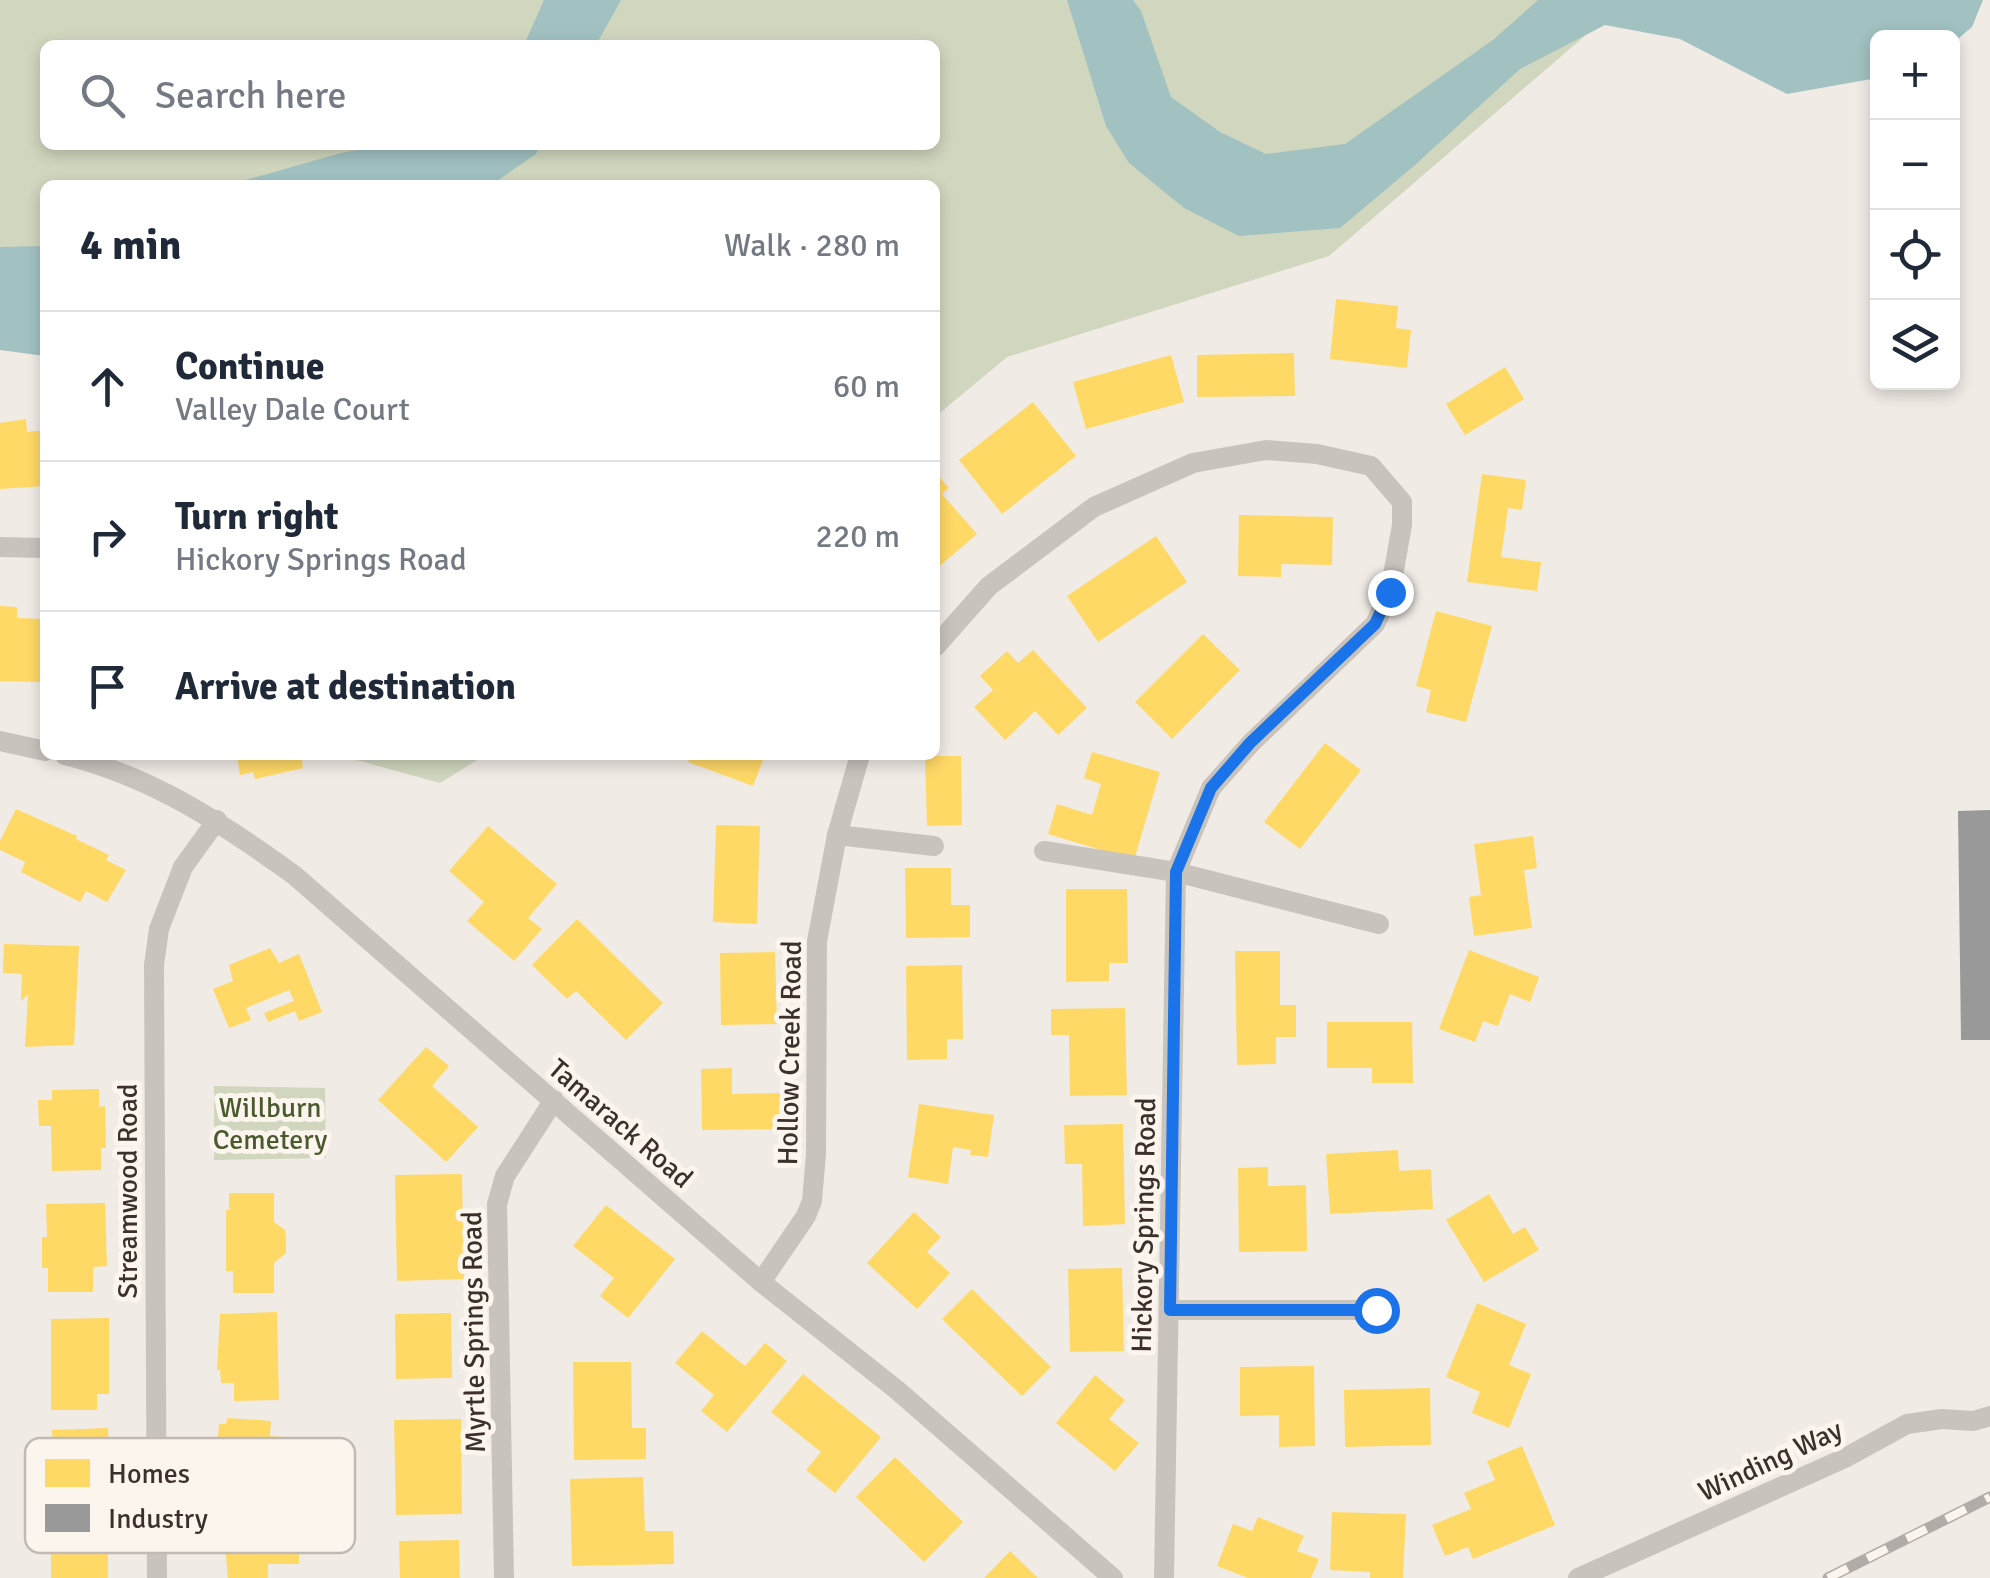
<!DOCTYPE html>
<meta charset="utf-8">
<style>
:root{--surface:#fff;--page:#f6f6f7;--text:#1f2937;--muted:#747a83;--line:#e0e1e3}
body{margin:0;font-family:Signika,sans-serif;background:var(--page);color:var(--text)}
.controls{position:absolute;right:30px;top:30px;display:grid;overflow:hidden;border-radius:15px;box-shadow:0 5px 15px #0003}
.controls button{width:90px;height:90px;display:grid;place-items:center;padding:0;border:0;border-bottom:2px solid var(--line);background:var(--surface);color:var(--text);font:50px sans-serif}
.stop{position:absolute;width:30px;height:30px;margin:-22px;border:8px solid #1a73e8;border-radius:50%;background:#fff}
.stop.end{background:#1a73e8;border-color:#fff;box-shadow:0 2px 10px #0008}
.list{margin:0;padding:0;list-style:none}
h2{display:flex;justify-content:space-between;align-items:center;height:130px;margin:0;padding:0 40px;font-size:42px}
h2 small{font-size:32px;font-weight:400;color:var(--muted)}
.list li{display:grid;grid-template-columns:65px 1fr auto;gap:30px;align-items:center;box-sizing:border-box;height:150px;padding:0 40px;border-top:2px solid var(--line)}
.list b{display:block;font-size:38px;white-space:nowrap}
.list p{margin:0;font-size:32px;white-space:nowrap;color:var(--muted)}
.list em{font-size:32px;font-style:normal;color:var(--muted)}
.icon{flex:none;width:55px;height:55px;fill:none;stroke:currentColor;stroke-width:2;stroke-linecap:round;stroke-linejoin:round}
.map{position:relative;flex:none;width:1990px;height:1578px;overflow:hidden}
.search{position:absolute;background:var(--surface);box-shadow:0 5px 15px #0003;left:40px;top:40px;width:900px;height:110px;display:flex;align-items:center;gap:25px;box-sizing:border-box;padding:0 35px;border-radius:15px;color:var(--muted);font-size:38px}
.panel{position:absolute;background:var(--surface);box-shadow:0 5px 15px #0003;left:40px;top:180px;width:900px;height:580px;border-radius:15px}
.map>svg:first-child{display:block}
.green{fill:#d1d6bf;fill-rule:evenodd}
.water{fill:#a1c2c1}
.homes{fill:#ffd966}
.industry{fill:#999}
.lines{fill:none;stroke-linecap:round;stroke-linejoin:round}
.minor{stroke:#c9c3be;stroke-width:20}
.rail-casing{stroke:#b1aca8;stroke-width:11}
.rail{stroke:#fbf5ee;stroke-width:8;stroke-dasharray:22;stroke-linecap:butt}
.route{stroke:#1a73e8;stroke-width:12}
.labels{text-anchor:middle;stroke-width:10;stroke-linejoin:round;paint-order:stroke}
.street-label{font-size:28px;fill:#3b302b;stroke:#fbf5ee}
.park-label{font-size:28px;fill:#4a5a2e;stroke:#fbf5ee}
.key{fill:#fbf5ee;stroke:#c1bab4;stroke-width:2.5}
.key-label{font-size:28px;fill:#3b302b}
</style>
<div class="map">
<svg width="1990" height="1578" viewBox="0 0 1990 1578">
<rect width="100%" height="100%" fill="#f0ebe5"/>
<g class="green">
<path d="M0,0H1585L1593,29L1329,256L1007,357L935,417V185H45V350L0,328ZM45,45H935V145H45Z"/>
<polygon points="338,755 485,755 440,783"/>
<polygon points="214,1086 325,1088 326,1158 214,1160"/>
</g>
<g class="water">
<polygon points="544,0 621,0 596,45 524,45"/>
<polygon points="1067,0 1133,0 1141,11 1171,97 1220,132 1266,154 1345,144 1493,40 1538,0 1983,0 1972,27 1953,43 1952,38 1878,38 1877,78 1787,94 1680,39 1605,25 1520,69 1415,165 1340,228 1239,236 1184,208 1129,163 1106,126"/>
<polygon points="383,145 540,145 536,154 491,185 228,185 341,153"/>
<polygon points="45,246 45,356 0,350 0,247"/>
</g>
<g class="homes">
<polygon points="1336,299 1398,306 1396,328 1411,330 1407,368 1330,359"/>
<polygon points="1294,353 1295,396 1197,397 1197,355"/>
<polygon points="1171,355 1184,402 1086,429 1073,382"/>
<polygon points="1505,367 1524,399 1465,435 1446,404"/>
<polygon points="1033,402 1076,456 1002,514 959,460"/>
<polygon points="26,419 27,432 45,430 45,486 0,489 0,423"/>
<polygon points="935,472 949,488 942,494 977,534 935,570"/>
<polygon points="1482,474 1526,480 1522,510 1508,508 1501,557 1541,562 1537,591 1467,582"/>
<polygon points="1239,515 1333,517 1332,565 1281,564 1281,577 1238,576"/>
<polygon points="1156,536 1187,582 1098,642 1067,596"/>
<polygon points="0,606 17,607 17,618 45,619 45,675 42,675 42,682 0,681"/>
<polygon points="1436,611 1492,626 1466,722 1426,712 1431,690 1416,686"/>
<polygon points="1203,634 1240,670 1172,739 1135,702"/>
<polygon points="1033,650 1087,708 1058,735 1035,711 1005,740 974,707 993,690 980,676 1007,651 1018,663"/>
<polygon points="1325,743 1361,770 1300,849 1264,822"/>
<polygon points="1092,752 1160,772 1134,860 1048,834 1057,804 1092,815 1101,784 1084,778"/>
<polygon points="237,755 301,755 303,768 255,779 253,772 240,775"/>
<polygon points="691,755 765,755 753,786 688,762"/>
<polygon points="925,756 961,756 962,825 927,826"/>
<polygon points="16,809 77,836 76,839 109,855 106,860 126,870 107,902 86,891 80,902 21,872 25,862 0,850 0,841"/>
<polygon points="716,825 760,826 757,924 713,922"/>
<polygon points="488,826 557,884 528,918 542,929 514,961 467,921 484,902 449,871"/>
<polygon points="1533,836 1537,868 1524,870 1532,928 1474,936 1469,897 1481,895 1474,844"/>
<polygon points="905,868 951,868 951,905 970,905 970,937 906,938"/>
<polygon points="1066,889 1127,889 1128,963 1109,963 1109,981 1066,982"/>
<polygon points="577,919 663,1003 626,1040 576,991 567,999 532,965"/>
<polygon points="4,944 79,946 74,1045 25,1047 28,994 21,1001 22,974 3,973"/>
<polygon points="270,948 279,963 299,954 322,1012 299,1021 295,1011 268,1022 264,1013 294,1001 289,990 246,1008 251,1020 229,1028 213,989 233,981 229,965"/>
<polygon points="1469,950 1539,977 1530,1002 1510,994 1498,1026 1483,1021 1475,1042 1439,1029"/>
<polygon points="1235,951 1280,951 1280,1005 1296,1005 1296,1037 1276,1037 1276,1064 1237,1065"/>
<polygon points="775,952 777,1024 721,1025 720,953"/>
<polygon points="962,965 963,1039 947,1039 947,1059 907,1060 906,966"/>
<polygon points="1125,1008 1127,1095 1070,1096 1069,1035 1051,1035 1051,1009"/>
<polygon points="1327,1022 1412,1022 1413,1083 1372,1083 1372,1068 1327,1068"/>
<polygon points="426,1047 449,1066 432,1086 478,1127 446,1162 378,1100"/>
<polygon points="732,1068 732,1094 781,1093 782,1129 702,1130 701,1069"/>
<polygon points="99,1089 99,1107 105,1106 106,1148 101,1148 101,1170 52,1171 51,1126 39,1126 38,1100 52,1100 52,1090"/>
<polygon points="919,1104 994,1115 988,1157 970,1155 971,1150 953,1147 948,1184 908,1177"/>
<polygon points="1123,1124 1125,1224 1083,1226 1082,1164 1065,1164 1064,1125"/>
<polygon points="1398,1150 1399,1171 1431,1169 1433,1209 1330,1214 1326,1154"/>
<polygon points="1268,1167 1268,1186 1306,1185 1307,1251 1239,1252 1238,1168"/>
<polygon points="462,1174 464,1279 397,1281 395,1175"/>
<polygon points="229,1193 274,1193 274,1222 285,1230 286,1237 286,1253 274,1263 274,1293 233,1293 233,1271 226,1271 226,1210 229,1210"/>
<polygon points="1489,1194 1513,1234 1525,1227 1539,1250 1484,1282 1446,1220"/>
<polygon points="105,1203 107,1266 93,1267 93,1292 48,1292 48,1268 42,1268 42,1237 47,1237 46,1204"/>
<polygon points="606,1205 675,1259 628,1318 600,1296 614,1278 573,1246"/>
<polygon points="914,1212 941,1237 927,1252 950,1273 917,1309 867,1263"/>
<polygon points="1122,1268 1124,1351 1070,1352 1068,1269"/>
<polygon points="972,1289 1051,1367 1022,1396 942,1319"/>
<polygon points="1477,1303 1526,1324 1509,1365 1531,1374 1509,1428 1472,1413 1480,1392 1446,1377"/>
<polygon points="277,1312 279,1400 234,1401 234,1383 221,1383 220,1370 217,1370 220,1314"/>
<polygon points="451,1313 452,1378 396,1379 395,1314"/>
<polygon points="109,1318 109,1394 97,1394 97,1410 51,1410 51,1319"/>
<polygon points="702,1331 745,1366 765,1343 787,1361 727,1432 701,1411 714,1395 675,1363"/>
<polygon points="573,1362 631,1362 632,1428 646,1428 646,1459 574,1460"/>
<polygon points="1314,1366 1315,1446 1279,1447 1279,1415 1240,1416 1240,1367"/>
<polygon points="803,1374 881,1437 835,1493 806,1470 821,1452 771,1412"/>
<polygon points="1095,1375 1125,1400 1109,1419 1139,1443 1115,1471 1056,1423"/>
<polygon points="1430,1388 1431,1445 1345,1447 1344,1390"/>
<polygon points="227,1418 271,1421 270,1436 285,1437 282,1478 271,1477 269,1516 223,1513 227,1450 217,1449 219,1424 226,1424"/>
<polygon points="461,1419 462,1514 396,1515 394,1420"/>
<polygon points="108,1428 110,1474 103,1474 103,1505 94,1505 95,1525 55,1526 54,1496 36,1497 35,1473 53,1472 52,1430"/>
<polygon points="1522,1446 1555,1525 1473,1559 1468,1547 1445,1556 1432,1525 1471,1509 1464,1493 1495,1480 1487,1461"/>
<polygon points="895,1457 963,1522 924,1562 856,1497"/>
<polygon points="643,1477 645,1531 673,1531 674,1564 572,1566 570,1479"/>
<polygon points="1332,1512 1406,1514 1403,1578 1370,1578 1370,1572 1330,1570"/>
<polygon points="1258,1517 1304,1536 1297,1551 1319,1559 1311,1578 1248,1578 1217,1566 1233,1524 1252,1531"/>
<polygon points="299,1534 299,1564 268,1564 268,1578 228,1578 224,1535"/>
<polygon points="459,1540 460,1578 400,1578 399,1541"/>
<polygon points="51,1545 108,1546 108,1578 51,1578"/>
<polygon points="1010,1551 1038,1578 984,1578"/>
</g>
<polygon class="industry" points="1990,810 1990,1040 1961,1040 1958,811"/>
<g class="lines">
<g class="minor">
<polyline points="0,547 45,548"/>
<polyline points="935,647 989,586 1094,507 1193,463 1266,450 1317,454 1371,466 1402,502 1402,525 1390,592 1375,624 1251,743 1211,788 1176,872 1164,1578"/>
<polyline points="0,741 45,751"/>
<path d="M65,755C153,777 222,823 294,875L761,1282L897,1390L1113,1578"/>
<polyline points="837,835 934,846"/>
<polyline points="1044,851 1176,872 1379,924"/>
<polyline points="761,1282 806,1216 812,1201 816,1154 817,941 837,835 860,755"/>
<polyline points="1170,1310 1376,1310"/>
<polyline points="157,1578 154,965 159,929 183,867 217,820"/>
<polyline points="504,1578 497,1204 505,1176 554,1100"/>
<polyline points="1578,1578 1845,1458 1907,1424 1942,1419 1973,1421 1990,1416"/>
</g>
<g class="rail-casing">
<polyline id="rail" points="1828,1578 1990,1497"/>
</g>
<use href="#rail" class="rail"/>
</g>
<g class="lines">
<polyline class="route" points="1376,1310 1170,1310 1176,872 1211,788 1250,743 1375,624 1390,592"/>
</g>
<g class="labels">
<g class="street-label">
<text transform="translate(789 1053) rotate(-89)" y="10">Hollow Creek Road</text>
<text transform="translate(621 1123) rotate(41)" y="10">Tamarack Road</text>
<text transform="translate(127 1191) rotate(-90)" y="10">Streamwood Road</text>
<text transform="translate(1143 1225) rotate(-89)" y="10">Hickory Springs Road</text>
<text transform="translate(473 1332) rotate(-91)" y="10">Myrtle Springs Road</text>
<text transform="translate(1770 1460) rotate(-25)" y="10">Winding Way</text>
</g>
<g class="park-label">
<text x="270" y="1117">Willburn<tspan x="270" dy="32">Cemetery</tspan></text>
</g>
</g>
<rect x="25" y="1438" width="330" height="115" rx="15" class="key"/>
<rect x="45" y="1459" width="45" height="28" fill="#ffd966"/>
<rect x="45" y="1504" width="45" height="28" fill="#999"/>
<g class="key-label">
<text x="108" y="1483">Homes</text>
<text x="108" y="1528">Industry</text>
</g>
</svg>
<div class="controls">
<button>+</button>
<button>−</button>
<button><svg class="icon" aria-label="locate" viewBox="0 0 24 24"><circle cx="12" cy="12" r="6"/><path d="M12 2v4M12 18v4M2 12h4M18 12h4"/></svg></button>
<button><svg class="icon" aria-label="layers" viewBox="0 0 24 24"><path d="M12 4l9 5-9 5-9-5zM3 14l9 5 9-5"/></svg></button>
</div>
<div class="stop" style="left:1376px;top:1310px"></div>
<div class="stop end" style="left:1390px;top:592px"></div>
<div class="search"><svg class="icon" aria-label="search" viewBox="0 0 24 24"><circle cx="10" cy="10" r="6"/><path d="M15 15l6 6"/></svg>Search here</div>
<section class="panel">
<h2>4 min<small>Walk · 280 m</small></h2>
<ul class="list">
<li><svg class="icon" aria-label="ahead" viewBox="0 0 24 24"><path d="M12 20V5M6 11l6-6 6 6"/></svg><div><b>Continue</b><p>Valley Dale Court</p></div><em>60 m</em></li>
<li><svg class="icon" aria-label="right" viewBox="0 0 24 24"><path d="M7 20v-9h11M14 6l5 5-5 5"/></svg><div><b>Turn right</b><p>Hickory Springs Road</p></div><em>220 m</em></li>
<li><svg class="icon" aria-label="arrive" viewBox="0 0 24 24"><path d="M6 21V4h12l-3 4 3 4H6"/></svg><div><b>Arrive at destination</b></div></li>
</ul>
</section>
</div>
